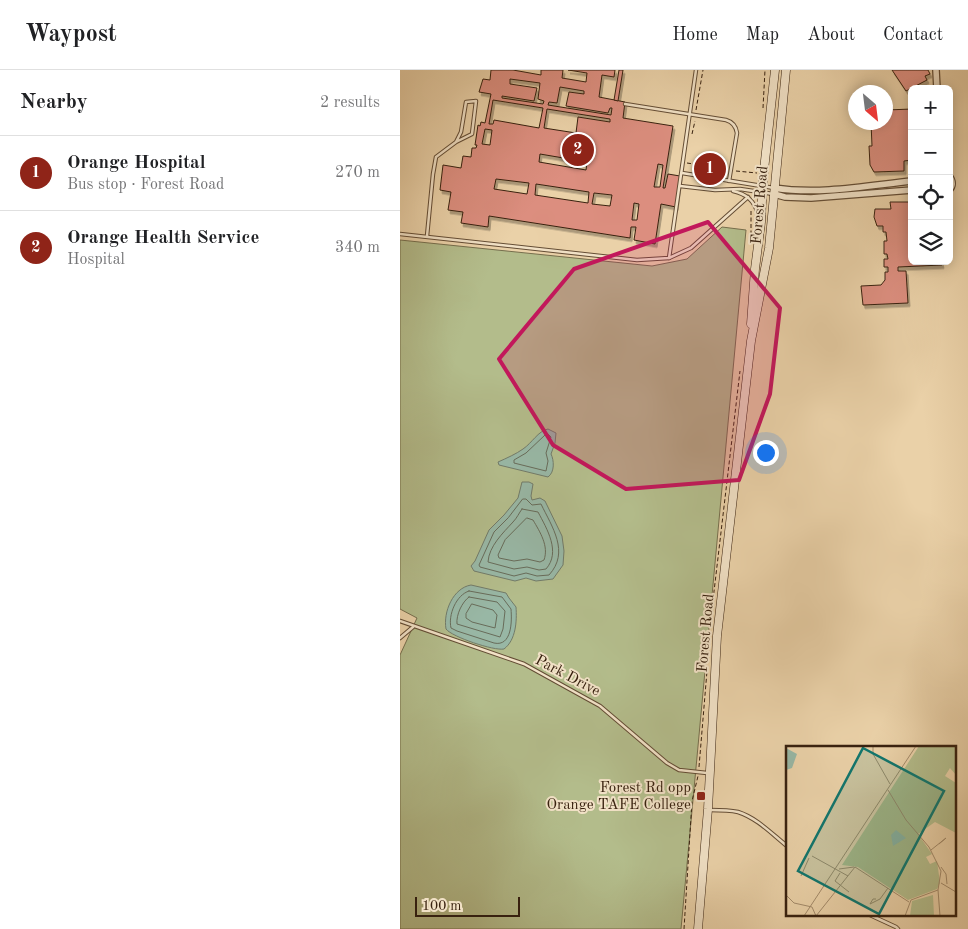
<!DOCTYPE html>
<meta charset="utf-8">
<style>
:root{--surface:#fff;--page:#f6f6f6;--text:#202124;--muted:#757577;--line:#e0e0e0;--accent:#8f2418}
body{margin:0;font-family:"Old Standard TT",serif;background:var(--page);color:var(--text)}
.controls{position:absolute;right:15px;top:15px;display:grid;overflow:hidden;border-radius:8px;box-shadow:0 2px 12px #0003}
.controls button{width:45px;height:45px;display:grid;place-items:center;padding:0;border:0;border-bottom:1px solid var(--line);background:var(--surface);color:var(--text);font:25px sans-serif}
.compass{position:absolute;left:448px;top:15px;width:45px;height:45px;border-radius:50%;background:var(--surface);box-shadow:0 2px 12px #0003;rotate:152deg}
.scale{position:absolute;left:15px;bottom:12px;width:105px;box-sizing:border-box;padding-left:5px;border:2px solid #38210f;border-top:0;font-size:14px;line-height:18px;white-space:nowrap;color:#38210f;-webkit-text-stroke:4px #f1e1c6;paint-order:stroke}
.you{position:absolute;left:365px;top:382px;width:18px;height:18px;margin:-12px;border:4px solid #fff;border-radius:50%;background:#1a73e8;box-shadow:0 0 0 8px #1a73e833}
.badge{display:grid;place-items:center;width:32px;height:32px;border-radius:50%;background:var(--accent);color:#fff;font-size:16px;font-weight:700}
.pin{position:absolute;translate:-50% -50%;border:2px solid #fff;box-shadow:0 1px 5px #0006}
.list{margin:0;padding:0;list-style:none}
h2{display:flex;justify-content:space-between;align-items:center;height:65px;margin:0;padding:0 20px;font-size:21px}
h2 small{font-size:16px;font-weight:400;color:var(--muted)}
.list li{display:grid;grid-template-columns:32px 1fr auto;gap:15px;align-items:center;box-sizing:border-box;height:75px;padding:0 20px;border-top:1px solid var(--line)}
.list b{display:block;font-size:19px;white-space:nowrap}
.list p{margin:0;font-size:16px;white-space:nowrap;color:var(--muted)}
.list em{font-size:16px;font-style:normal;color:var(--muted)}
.icon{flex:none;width:28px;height:28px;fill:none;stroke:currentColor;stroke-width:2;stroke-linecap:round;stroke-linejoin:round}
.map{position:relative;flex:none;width:568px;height:859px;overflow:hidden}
header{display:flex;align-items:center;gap:30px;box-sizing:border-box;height:70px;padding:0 25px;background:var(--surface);border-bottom:1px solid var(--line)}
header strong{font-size:24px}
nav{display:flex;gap:28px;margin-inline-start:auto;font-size:18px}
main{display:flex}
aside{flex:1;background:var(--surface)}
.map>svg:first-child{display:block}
.green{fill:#b3bc8b;stroke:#766e4d}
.water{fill:#98b7a5;stroke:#727b69}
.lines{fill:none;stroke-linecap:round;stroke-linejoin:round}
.shore{stroke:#686c5a;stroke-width:1}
.building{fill:#dc8e7f;stroke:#38210f;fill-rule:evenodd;filter:url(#shadow)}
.service-casing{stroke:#644d35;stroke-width:4.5}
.minor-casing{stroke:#644d35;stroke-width:8}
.secondary-casing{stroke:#38210f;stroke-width:9}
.path{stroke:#38210f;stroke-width:1;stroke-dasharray:4 2.5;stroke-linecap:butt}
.service{stroke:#f1e1c6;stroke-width:2.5}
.minor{stroke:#f1e1c6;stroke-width:5.5}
.secondary{stroke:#f1e1c6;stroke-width:8}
.marked{fill:#c2185b;fill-opacity:0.2;stroke:#c2185b;stroke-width:4;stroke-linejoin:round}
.poi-dot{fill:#8f2418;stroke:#f1e1c6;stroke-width:2}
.labels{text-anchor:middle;stroke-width:4;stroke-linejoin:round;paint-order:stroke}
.street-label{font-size:15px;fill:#38210f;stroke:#f1e1c6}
.poi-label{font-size:15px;fill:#38210f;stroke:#f1e1c6;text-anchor:end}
.inset-road{fill:none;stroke:#a38b6b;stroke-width:1}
.view{fill:#0f766e;fill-opacity:0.15;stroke:#0f766e;stroke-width:2.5}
.inset-edge{fill:none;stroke:#38210f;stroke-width:2.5}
</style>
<header>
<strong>Waypost</strong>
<nav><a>Home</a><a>Map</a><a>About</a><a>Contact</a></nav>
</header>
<main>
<aside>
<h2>Nearby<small>2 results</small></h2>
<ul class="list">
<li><span class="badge">1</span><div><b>Orange Hospital</b><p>Bus stop · Forest Road</p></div><em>270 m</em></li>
<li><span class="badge">2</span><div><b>Orange Health Service</b><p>Hospital</p></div><em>340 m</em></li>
</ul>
</aside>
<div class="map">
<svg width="568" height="859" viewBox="0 0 568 859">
<defs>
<filter id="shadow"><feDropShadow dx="2" dy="3.5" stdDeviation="0" flood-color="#0004"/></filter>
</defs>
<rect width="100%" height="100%" fill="#ead1a8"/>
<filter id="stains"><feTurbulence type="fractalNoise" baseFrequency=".004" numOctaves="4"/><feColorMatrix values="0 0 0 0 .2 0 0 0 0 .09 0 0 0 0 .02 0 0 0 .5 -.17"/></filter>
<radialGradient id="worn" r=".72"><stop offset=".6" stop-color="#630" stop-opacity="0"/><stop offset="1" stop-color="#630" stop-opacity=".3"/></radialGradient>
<polygon class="green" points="322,157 346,160 281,859 0,859 0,585 17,548 0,539 0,170 252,196 287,189"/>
<g class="water">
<path d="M148,359L156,363L155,373L151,384C154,390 155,402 148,407L99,395L98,392C107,388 116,384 123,379C132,373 138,361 148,359Z"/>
<polygon points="122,412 129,412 133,414 131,426 132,430 140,428 145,431 162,466 164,481 163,495 153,509 136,511 126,508 115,511 74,501 71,496 75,491 89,460 104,445 118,428"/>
<path d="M71,515L106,523L109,528L116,537C117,551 116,570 104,579C94,581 52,567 46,559C43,542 53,518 71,515Z"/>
</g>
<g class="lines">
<g class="shore">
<polygon points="148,364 151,367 146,383 148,391 146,401 114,393 114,390 126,383 145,365"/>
<path d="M123,429H126L132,435L141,434C152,457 170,482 149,505L137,506L126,503L114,506L80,497L79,495L94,462L108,448Z"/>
<path d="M122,439L138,442C147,459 161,482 146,499L139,500L127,497L114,499L88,492C89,476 103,463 113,452C117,448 119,443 122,439Z"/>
<path d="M127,448L133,450C140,462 149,476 144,490L140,492L127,489L114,491L99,488L98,485L105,470Z"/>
<path d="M69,521L102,527L111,539C112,551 112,577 94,573L57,561L51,558C48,545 56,525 69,521Z"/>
<path d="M69,527L97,532L105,541L103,559L100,567L57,554C56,545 62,532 69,527Z"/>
<polygon points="72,534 93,540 97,545 95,558 72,552 66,548 66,544"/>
</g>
</g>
<g class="building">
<path d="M91,0H113L141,5V0H163L162,8L186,12L187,3L168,0H215L214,7L202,5L199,27L225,32L223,48L273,56L263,118H265L268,104L280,106L276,137L261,134L255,174L234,170L236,157H231L230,168L89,146L88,157L61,153L63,142L48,140L51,122L40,120L43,95L61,98L63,86L71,87L72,78H76L77,75H75L78,55L80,56L81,52L85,53L91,24L79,22L83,9L90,10ZM110,9L140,13L138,29L144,31L143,34L102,28V26L134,31L137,18L110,14ZM160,17L184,21V24L169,22L166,36L208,43L210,38H212L211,45L148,35L149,32L157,33ZM93,30L143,38L139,58L94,50L93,54H89ZM147,39L210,49V52L178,47L176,63L144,58ZM85,59L92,60L90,75L82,74ZM140,84L187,92L186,100L139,92ZM258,94L263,95L260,117H254ZM96,109L129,113L127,124L94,119ZM136,114L189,122L188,133L135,125ZM194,123L212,125L210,136L192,134ZM234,133L239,134L237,150H232Z"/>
<polygon points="219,0 223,0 218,31 214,30"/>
<polygon points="492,0 528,0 530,4 525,6 527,10 506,21"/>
<polygon points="512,39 512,90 504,91 504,101 474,102 470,95 469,76 472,76 471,52 486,52 486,40"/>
<polygon points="490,132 509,132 510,138 512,136 512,191 541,191 542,195 498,197 498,201 506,201 508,233 463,235 461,216 481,215 485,210 485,202 488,202 488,197 484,197 484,189 488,189 487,184 484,184 484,171 487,171 486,162 483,162 483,156 477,156 474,147 475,139 491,139"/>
</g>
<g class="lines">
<g class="service-casing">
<g id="service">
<path d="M225,34L326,50C333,52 336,56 337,63L329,111"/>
<polyline points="282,103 374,118"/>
<polyline points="280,116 315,120 340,119 373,124"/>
<path d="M333,121C346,124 354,130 358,144"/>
<polyline points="0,164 237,190 269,188 296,0"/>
<polyline points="27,166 33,104 36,87 56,72 61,62 66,32 76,31 72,64 56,72"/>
<polyline points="269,188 291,178 348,127"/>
<polyline points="0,551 124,594 200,636 267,693 279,700 307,703"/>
<polyline points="0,568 13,557"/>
<path d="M310,740C319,740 329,740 338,742C357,748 372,764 387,776"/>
<polyline points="470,845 496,857 498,859"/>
</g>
</g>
<g class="minor-casing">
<g id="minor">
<polyline points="536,0 537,19"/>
<path d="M549,106C553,111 553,116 549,120"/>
<path d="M374,118C420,125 466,116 512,111"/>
<polyline points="374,124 385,127 411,128 512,120"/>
</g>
</g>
<g class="secondary-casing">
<g id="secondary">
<polyline points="351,254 355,199 361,152 363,109 375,0"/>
<polyline points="298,859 308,739 317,566 351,271 369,178 386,0"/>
</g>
</g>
<g class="path">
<polyline points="363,38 365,0"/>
<polyline points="296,40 303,0"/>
<polyline points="292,64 295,51"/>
<polyline points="287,93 313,97"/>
<polyline points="318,98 326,99"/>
<polyline points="336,101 357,103"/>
<polyline points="351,141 351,167"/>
<polyline points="313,530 340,301"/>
<polyline points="299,697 307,601"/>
<polyline points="284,859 292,731 298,706"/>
</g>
<use href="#service" class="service"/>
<use href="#minor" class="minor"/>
<use href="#secondary" class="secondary"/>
</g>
<path class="marked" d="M308,152L380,238L370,324L339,410L226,419L153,375L99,289L174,199Z"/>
<rect class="poi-dot" x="296" y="721" width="10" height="10" rx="2.5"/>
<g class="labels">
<g class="street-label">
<text transform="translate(359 135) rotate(-85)" y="5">Forest Road</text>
<text transform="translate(305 563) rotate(-85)" y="5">Forest Road</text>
<text transform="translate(168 605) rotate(28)" y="5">Park Drive</text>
</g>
<g class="poi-label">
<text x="291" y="722">Forest Rd opp<tspan x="291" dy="17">Orange TAFE College</tspan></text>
</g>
</g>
<g transform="translate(386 676)">
<rect width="170" height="170" fill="#ead1a8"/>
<path d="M133,0H170V29L164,22L159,30L170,37V87L149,76L132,88L146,108L140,111L144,118L151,115L154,137L151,143L122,154L72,121L56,119ZM147,149L148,170H124L126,155Z" fill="#b3bc8b"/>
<path d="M0,2L11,8L6,22L0,24ZM110,84L120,92L107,100L105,89Z" fill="#98b7a5"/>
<path class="inset-road" d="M87,0V8L104,38M102,44L120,74L143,101L155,125L152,144L125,154L119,170M145,104L160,92L153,98M26,110L62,130M155,121L160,128L161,138M53,123L68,121M54,127L49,135L63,146M15,130L23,112M155,137L170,146M152,144L154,170M0,149L8,157L26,161L30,170M90,153H87L84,158L94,153L102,142M18,170L130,0M30,170L69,121L123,156"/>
<path class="view" d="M77,2L158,45L93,168L12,125Z"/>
<rect width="170" height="170" class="inset-edge"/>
</g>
<rect width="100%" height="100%" filter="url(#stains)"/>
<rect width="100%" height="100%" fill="url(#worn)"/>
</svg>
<div class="controls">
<button>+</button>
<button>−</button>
<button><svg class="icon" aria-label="locate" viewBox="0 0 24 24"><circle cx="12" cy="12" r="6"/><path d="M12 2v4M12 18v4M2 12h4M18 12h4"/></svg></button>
<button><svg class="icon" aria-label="layers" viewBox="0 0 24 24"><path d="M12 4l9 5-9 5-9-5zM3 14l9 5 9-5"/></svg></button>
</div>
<svg class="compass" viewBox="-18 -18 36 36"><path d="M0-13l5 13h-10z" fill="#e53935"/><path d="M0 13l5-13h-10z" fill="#757577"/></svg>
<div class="scale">100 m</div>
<div class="you"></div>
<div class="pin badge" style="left:310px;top:99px">1</div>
<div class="pin badge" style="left:178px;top:80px">2</div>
</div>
</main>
